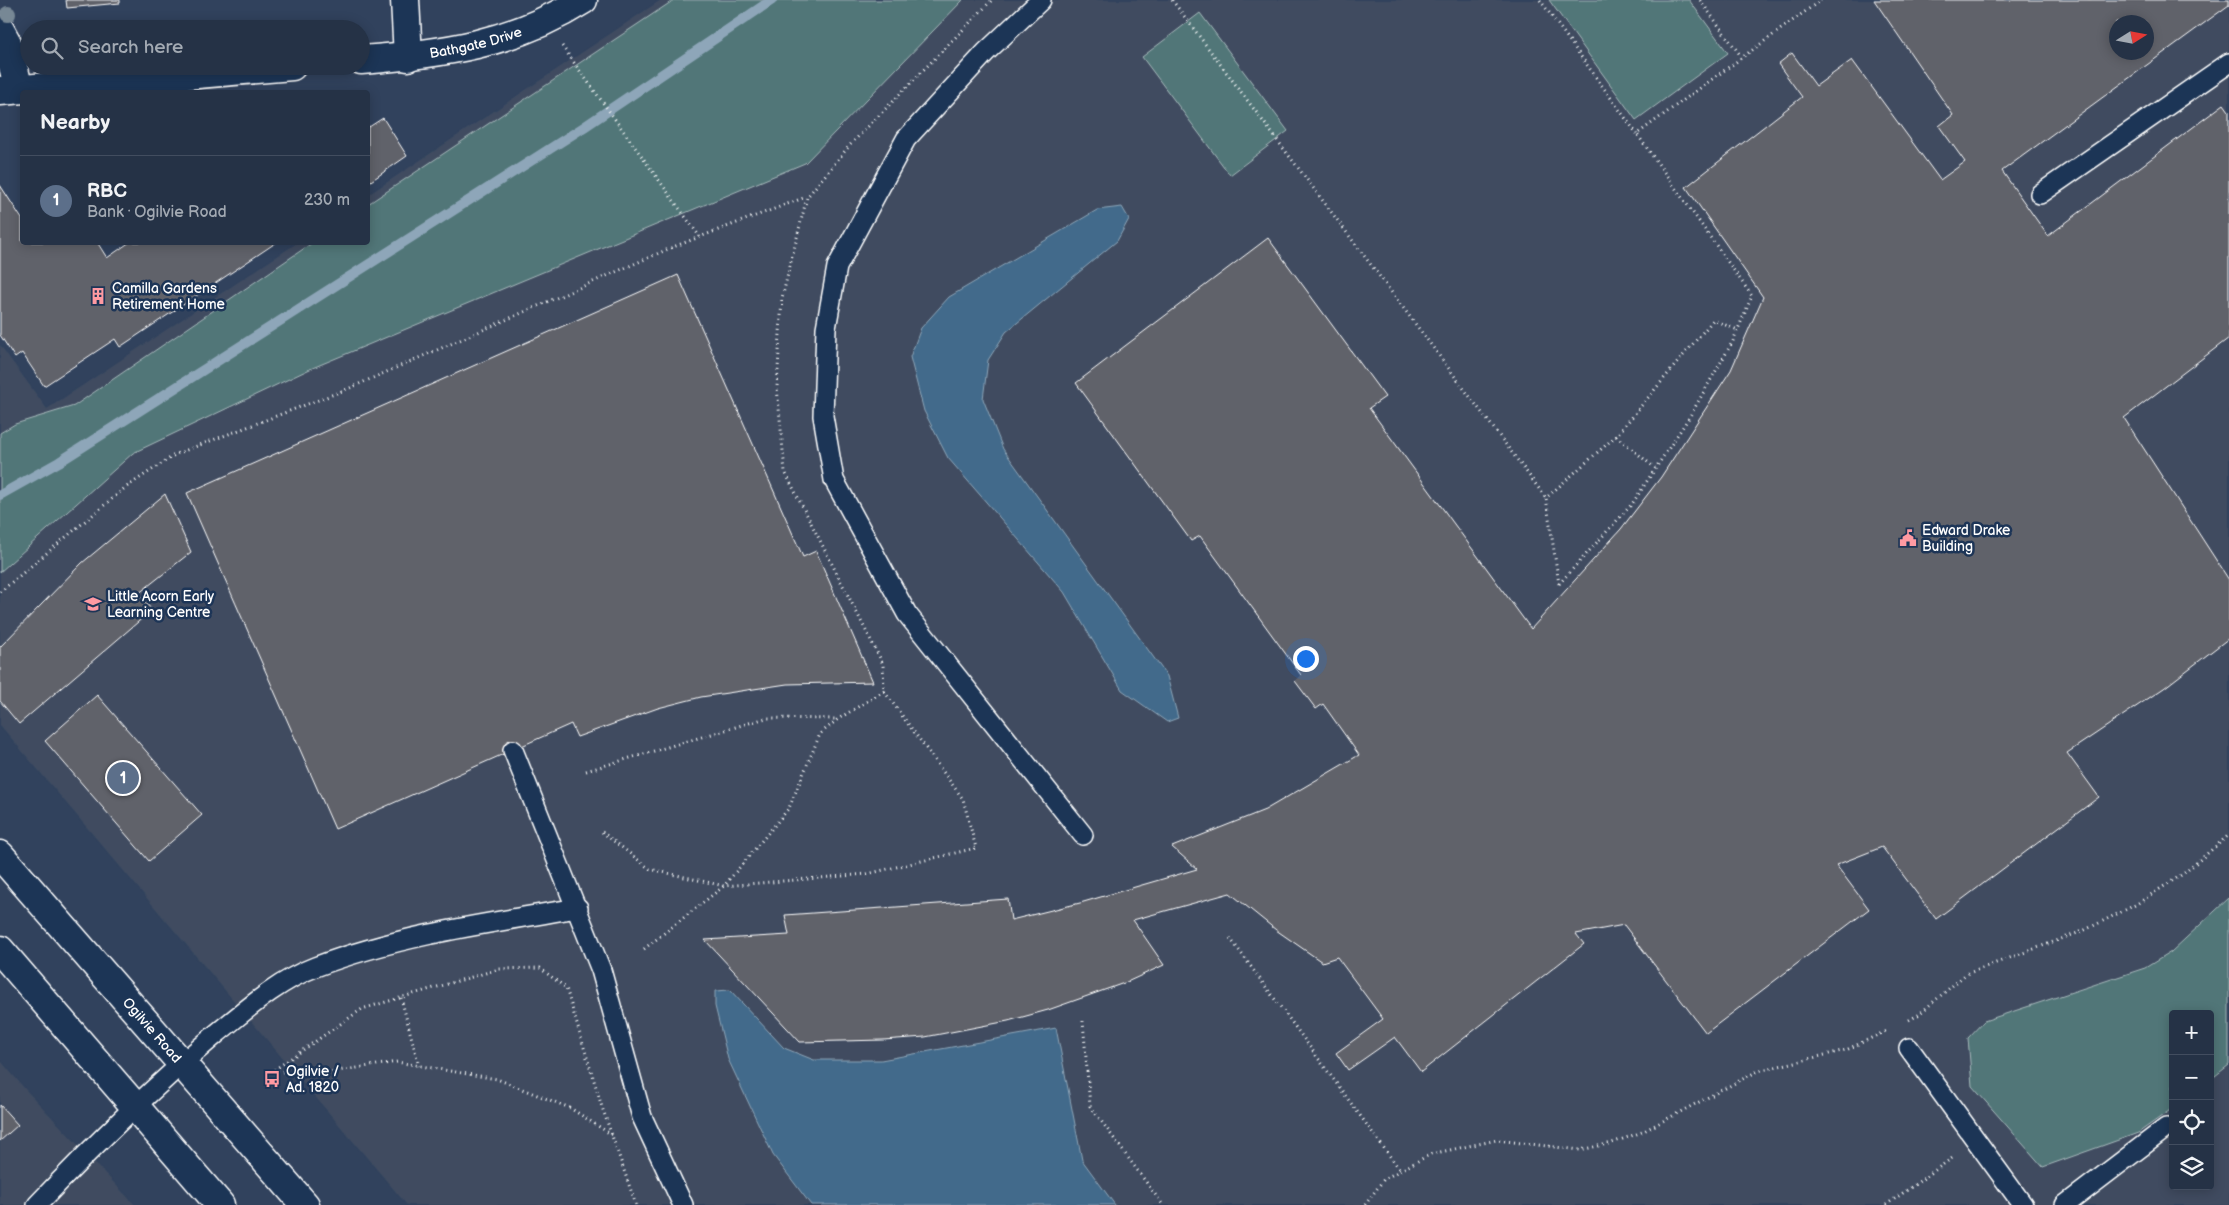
<!DOCTYPE html>
<meta charset="utf-8">
<style>
:root{--surface:#253246;--page:#2d3a4d;--text:#f1f3f6;--muted:#a3aab3;--line:#424d5f;--accent:#ff9aa2}
body{margin:0;font-family:"Balsamiq Sans",sans-serif;background:var(--page);color:var(--text)}
.controls{position:absolute;right:15px;bottom:15px;display:grid;overflow:hidden;border-radius:5px;box-shadow:0 2px 12px #0003}
.controls button{width:45px;height:45px;display:grid;place-items:center;padding:0;border:0;border-bottom:1px solid var(--line);background:var(--surface);color:var(--text);font:25px sans-serif}
.compass{position:absolute;left:2109px;top:15px;width:45px;height:45px;border-radius:50%;background:var(--surface);box-shadow:0 2px 12px #0003;rotate:79deg}
.you{position:absolute;left:1305px;top:658px;width:18px;height:18px;margin:-12px;border:4px solid #fff;border-radius:50%;background:#1a73e8;box-shadow:0 0 0 8px #1a73e833}
.badge{display:grid;place-items:center;width:32px;height:32px;border-radius:50%;background:var(--accent);color:#fff;font-size:16px;font-weight:700}
.pin{position:absolute;translate:-50% -50%;border:2px solid #fff;box-shadow:0 1px 5px #0006}
.list{margin:0;padding:0;list-style:none}
h2{display:flex;justify-content:space-between;align-items:center;height:65px;margin:0;padding:0 20px;font-size:21px}
h2 small{font-size:16px;font-weight:400;color:var(--muted)}
.list li{display:grid;grid-template-columns:32px 1fr auto;gap:15px;align-items:center;box-sizing:border-box;height:90px;padding:0 20px;border-top:1px solid var(--line)}
.list b{display:block;font-size:19px;white-space:nowrap}
.list p{margin:0;font-size:16px;white-space:nowrap;color:var(--muted)}
.list em{font-size:16px;font-style:normal;color:var(--muted)}
.icon{flex:none;width:28px;height:28px;fill:none;stroke:currentColor;stroke-width:2;stroke-linecap:round;stroke-linejoin:round}
.map{position:relative;flex:none;width:2229px;height:1205px;overflow:hidden}
.search{position:absolute;background:var(--surface);box-shadow:0 2px 12px #0003;left:20px;top:20px;width:350px;height:55px;display:flex;align-items:center;gap:12px;box-sizing:border-box;padding:0 18px;border-radius:28px;color:var(--muted);font-size:19px}
.panel{position:absolute;background:var(--surface);box-shadow:0 2px 12px #0003;left:20px;top:90px;width:350px;height:155px;border-radius:5px}
.map>svg:first-child{display:block}
.built{fill:#3f4c61;fill-rule:evenodd}
.green{fill:#517678;stroke:#a8babc}
.water{fill:#436b8b;stroke:#8ea6b9}
.lines{fill:none;stroke-linecap:round;stroke-linejoin:round}
.stream{stroke:#8ea6b9;stroke-width:10}
.building{fill:#61626b;stroke:#fff;fill-rule:evenodd}
.lane-casing{stroke:#fff;stroke-width:22}
.street-casing{stroke:#fff;stroke-width:31}
.secondary-casing{stroke:#fff;stroke-width:31}
.path{stroke:#fff;stroke-width:3;stroke-dasharray:1 4;stroke-linecap:butt}
.lane{stroke:#1d3557;stroke-width:19}
.street{stroke:#1d3557;stroke-width:28}
.secondary{stroke:#1d3557;stroke-width:28}
.tree{fill:#778895}
.labels{text-anchor:middle;stroke-width:5;stroke-linejoin:round;paint-order:stroke}
.street-label{font-size:14px;fill:#fff;stroke:#1d3557}
.poi-label{font-size:14px;fill:#fff;stroke:#1d3557;text-anchor:start}
</style>
<div class="map">
<svg width="2229" height="1205" viewBox="0 0 2229 1205">
<rect width="100%" height="100%" fill="#31425d"/>
<filter id="ink" filterUnits="userSpaceOnUse"><feTurbulence type="fractalNoise" baseFrequency=".02" numOctaves="2"/><feDisplacementMap in="SourceGraphic" scale="10" xChannelSelector="R" yChannelSelector="G"/><feConvolveMatrix kernelMatrix="1 2 1 2 8 2 1 2 1" color-interpolation-filters="sRGB"/></filter>
<g filter="url(#ink)">
<g class="built">
<path d="M661,0H2229V1205H407L0,725V345L47,409L297,243L368,242V195ZM2116,22H2146V52H2116ZM2173,1014H2210V1186H2173Z"/>
<polygon points="0,1060 26,1090 135,1205 0,1205"/>
</g>
<g class="green">
<polygon points="674,0 963,0 805,163 310,369 133,453 0,572 0,433 15,424 74,406 312,243 368,242 368,204"/>
<polygon points="1549,0 1689,0 1728,53 1636,120"/>
<polygon points="1200,13 1288,131 1230,175 1142,57"/>
<polygon points="2229,898 2229,1065 2210,1080 2210,1014 2173,1014 2173,1108 2138,1133 2043,1167 1972,1086 1968,1038 1984,1021 2145,968 2171,952"/>
</g>
<g class="water">
<polygon points="1122,207 1129,219 1117,241 1006,332 988,360 983,399 1003,449 1167,676 1178,718 1167,722 1122,690 1064,592 948,458 924,411 910,357 921,328 949,297 1097,210"/>
<polygon points="730,990 784,1048 814,1060 881,1060 1056,1028 1082,1160 1115,1205 811,1205 773,1155 728,1059 715,1006 715,991"/>
</g>
<g class="lines">
<polyline class="stream" points="0,495 59,462 584,127 772,0"/>
</g>
<g class="building">
<polygon points="66,0 120,0 120,3 67,8"/>
<path d="M1874,0H2229V5L2002,171L2048,236L2224,104L2229,111V338L2124,418L2229,580V638L2164,688L2067,753L2099,797L1936,919L1882,847L1836,865L1869,909L1706,1033L1624,925L1576,934L1584,944L1421,1072L1395,1037L1348,1070L1336,1053L1383,1019L1337,957L1322,962L1276,930L1230,893L1133,920L1164,965L1127,982L1048,1010L1008,1021L925,1037L883,1040L800,1042L705,940L789,935L785,915L1008,899L1011,920L1080,903L1197,869L1172,847L1265,810L1359,755L1323,704L1316,709L1295,681L1301,675L1200,536L1191,541L1076,383L1268,238L1385,397L1369,408L1531,629L1621,529L1661,477L1731,370L1763,297L1686,187L1802,97L1778,64L1792,53L1816,86L1852,60L1940,180L1965,162L1939,126L1953,115ZM2116,22H2146V52H2116Z"/>
<polygon points="383,118 407,156 368,183 368,125 369,127"/>
<polygon points="0,185 22,219 22,242 97,242 107,258 130,242 277,242 120,347 115,339 44,386 22,353 15,358 0,335"/>
<polygon points="678,275 803,557 816,551 873,682 787,684 701,697 658,708 577,737 571,724 335,829 187,493"/>
<polygon points="165,494 191,552 138,594 152,610 19,724 0,701 0,647 82,563"/>
<polygon points="97,695 202,815 149,861 45,741"/>
<polygon points="0,1105 18,1125 0,1141"/>
</g>
<g class="lines">
<g class="lane-casing">
<g id="lane">
<polyline points="1041,0 986,52 906,139 837,267 826,328 823,416 834,480 907,614 1083,835"/>
<polyline points="2040,194 2229,63"/>
<polyline points="513,750 601,970 642,1117 683,1205"/>
<polyline points="1909,1048 2023,1205"/>
<path d="M37,1205C94,1145 152,1088 215,1035C246,1010 278,981 315,967C400,935 489,923 578,908"/>
<polyline points="2065,1205 2166,1128"/>
</g>
</g>
<g class="street-casing">
<g id="street">
<polyline points="405,0 408,57"/>
<polyline points="0,30 7,43 19,89"/>
</g>
</g>
<g class="secondary-casing">
<g id="secondary">
<path id="s1" d="M361,60C441,54 514,44 583,0"/>
<polyline points="0,91 292,66"/>
<path id="s2" d="M0,855L305,1205"/>
<polyline points="0,950 220,1205"/>
</g>
</g>
<g class="path">
<polyline points="1172,0 1546,498"/>
<polyline points="1540,0 1637,134"/>
<polyline points="1700,0 1741,56"/>
<polyline points="562,46 700,237"/>
<polyline points="1616,436 1655,468"/>
<polyline points="1559,584 1632,504 1690,416 1733,341 1752,296 1637,134 1821,0"/>
<polyline points="1559,584 1546,498 1616,436 1713,320 1738,330"/>
<polyline points="0,592 125,488 176,454 350,388 673,247 806,197"/>
<polyline points="586,771 766,718 838,719"/>
<polyline points="602,832 650,869 724,886 867,874 976,848 963,799 884,691"/>
<polyline points="1230,938 1400,1170"/>
<polyline points="644,949 724,886 789,808 820,734 838,719 884,691 883,664 785,472 777,387 782,298 807,197 850,145 992,0"/>
<polyline points="401,998 419,1066"/>
<polyline points="1909,1020 1918,1015 1966,974 2083,931 2135,905 2183,874 2229,835"/>
<polyline points="1083,1021 1090,1106 1163,1205"/>
<polyline points="612,1135 570,1108 497,1079 397,1062 304,1076 274,1070 362,1009 499,969 540,968 566,988 602,1107 636,1205"/>
<polyline points="1365,1205 1384,1179 1431,1154 1497,1140 1580,1150 1612,1143 1642,1132 1758,1071 1846,1050 1886,1031"/>
<polyline points="1886,1205 1955,1156"/>
</g>
<use href="#lane" class="lane"/>
<use href="#street" class="street"/>
<use href="#secondary" class="secondary"/>
</g>
<circle class="tree" cx="8" cy="14" r="8"/>
</g>
<defs>
<g id="building-bare" transform="scale(1.35)"><path d="M-4-6H4V6H1V3H-1V6H-4ZM-2.5-4.3h1.7v1.8h-1.7ZM.8-4.3h1.7v1.8H.8ZM-2.5-1h1.7V.8h-1.7ZM.8-1h1.7V.8H.8Z" fill="#ff9aa2" stroke="#1d3557" stroke-width="2.5" paint-order="stroke"/></g>
<g id="civic-bare" transform="scale(1.35)"><path d="M-.6-6.5H3V-4.5H.6V-3L4-1V1h2V6H-6V1h2V-1L-.6-3ZM-1.2 2.5V6h2.4V2.5Z" fill="#ff9aa2" stroke="#1d3557" stroke-width="2.5" paint-order="stroke"/></g>
<g id="school-bare" transform="scale(1.35)"><path d="M0-5L7-2L0 1L-7-2ZM-4 1L0 2.5L4 1V4Q0 6-4 4Z" fill="#ff9aa2" stroke="#1d3557" stroke-width="2.5" paint-order="stroke"/></g>
<g id="bus-bare" transform="scale(1.35)"><path d="M-5-6H5V4H4V6H2V4H-2V6H-4V4H-5ZM-3.5-4V0h7V-4ZM-3.5 1.2v1.5H-2V1.2ZM2 1.2v1.5H3.5V1.2Z" fill="#ff9aa2" stroke="#1d3557" stroke-width="2.5" paint-order="stroke"/></g>
</defs>
<g fill-rule="evenodd">
<use href="#building-bare" x="98" y="296"/>
<use href="#civic-bare" x="1908" y="538"/>
<use href="#school-bare" x="93" y="604"/>
<use href="#bus-bare" x="272" y="1079"/>
</g>
<g class="labels">
<g class="street-label">
<text dy="5" stroke="none"><textPath href="#s1" startOffset="116">Bathgate Drive</textPath></text>
<text dy="5" stroke="none"><textPath href="#s2" startOffset="232">Ogilvie Road</textPath></text>
</g>
<g class="poi-label">
<text x="112" y="293">Camilla Gardens<tspan x="112" dy="16">Retirement Home</tspan></text>
<text x="1922" y="535">Edward Drake<tspan x="1922" dy="16">Building</tspan></text>
<text x="107" y="601">Little Acorn Early<tspan x="107" dy="16">Learning Centre</tspan></text>
<text x="286" y="1076">Ogilvie /<tspan x="286" dy="16">Ad. 1820</tspan></text>
</g>
</g>
</svg>
<div class="controls">
<button>+</button>
<button>−</button>
<button><svg class="icon" aria-label="locate" viewBox="0 0 24 24"><circle cx="12" cy="12" r="6"/><path d="M12 2v4M12 18v4M2 12h4M18 12h4"/></svg></button>
<button><svg class="icon" aria-label="layers" viewBox="0 0 24 24"><path d="M12 4l9 5-9 5-9-5zM3 14l9 5 9-5"/></svg></button>
</div>
<svg class="compass" viewBox="-18 -18 36 36"><path d="M0-13l5 13h-10z" fill="#e53935"/><path d="M0 13l5-13h-10z" fill="#a3aab3"/></svg>
<div class="you"></div>
<div class="pin badge" style="left:123px;top:778px;background:#5c6f8a">1</div>
<div class="search"><svg class="icon" aria-label="search" viewBox="0 0 24 24"><circle cx="10" cy="10" r="6"/><path d="M15 15l6 6"/></svg>Search here</div>
<section class="panel">
<h2>Nearby<small></small></h2>
<ul class="list">
<li><span class="badge" style="background:#5c6f8a">1</span><div><b>RBC</b><p>Bank · Ogilvie Road</p></div><em>230 m</em></li>
</ul>
</section>
</div>
